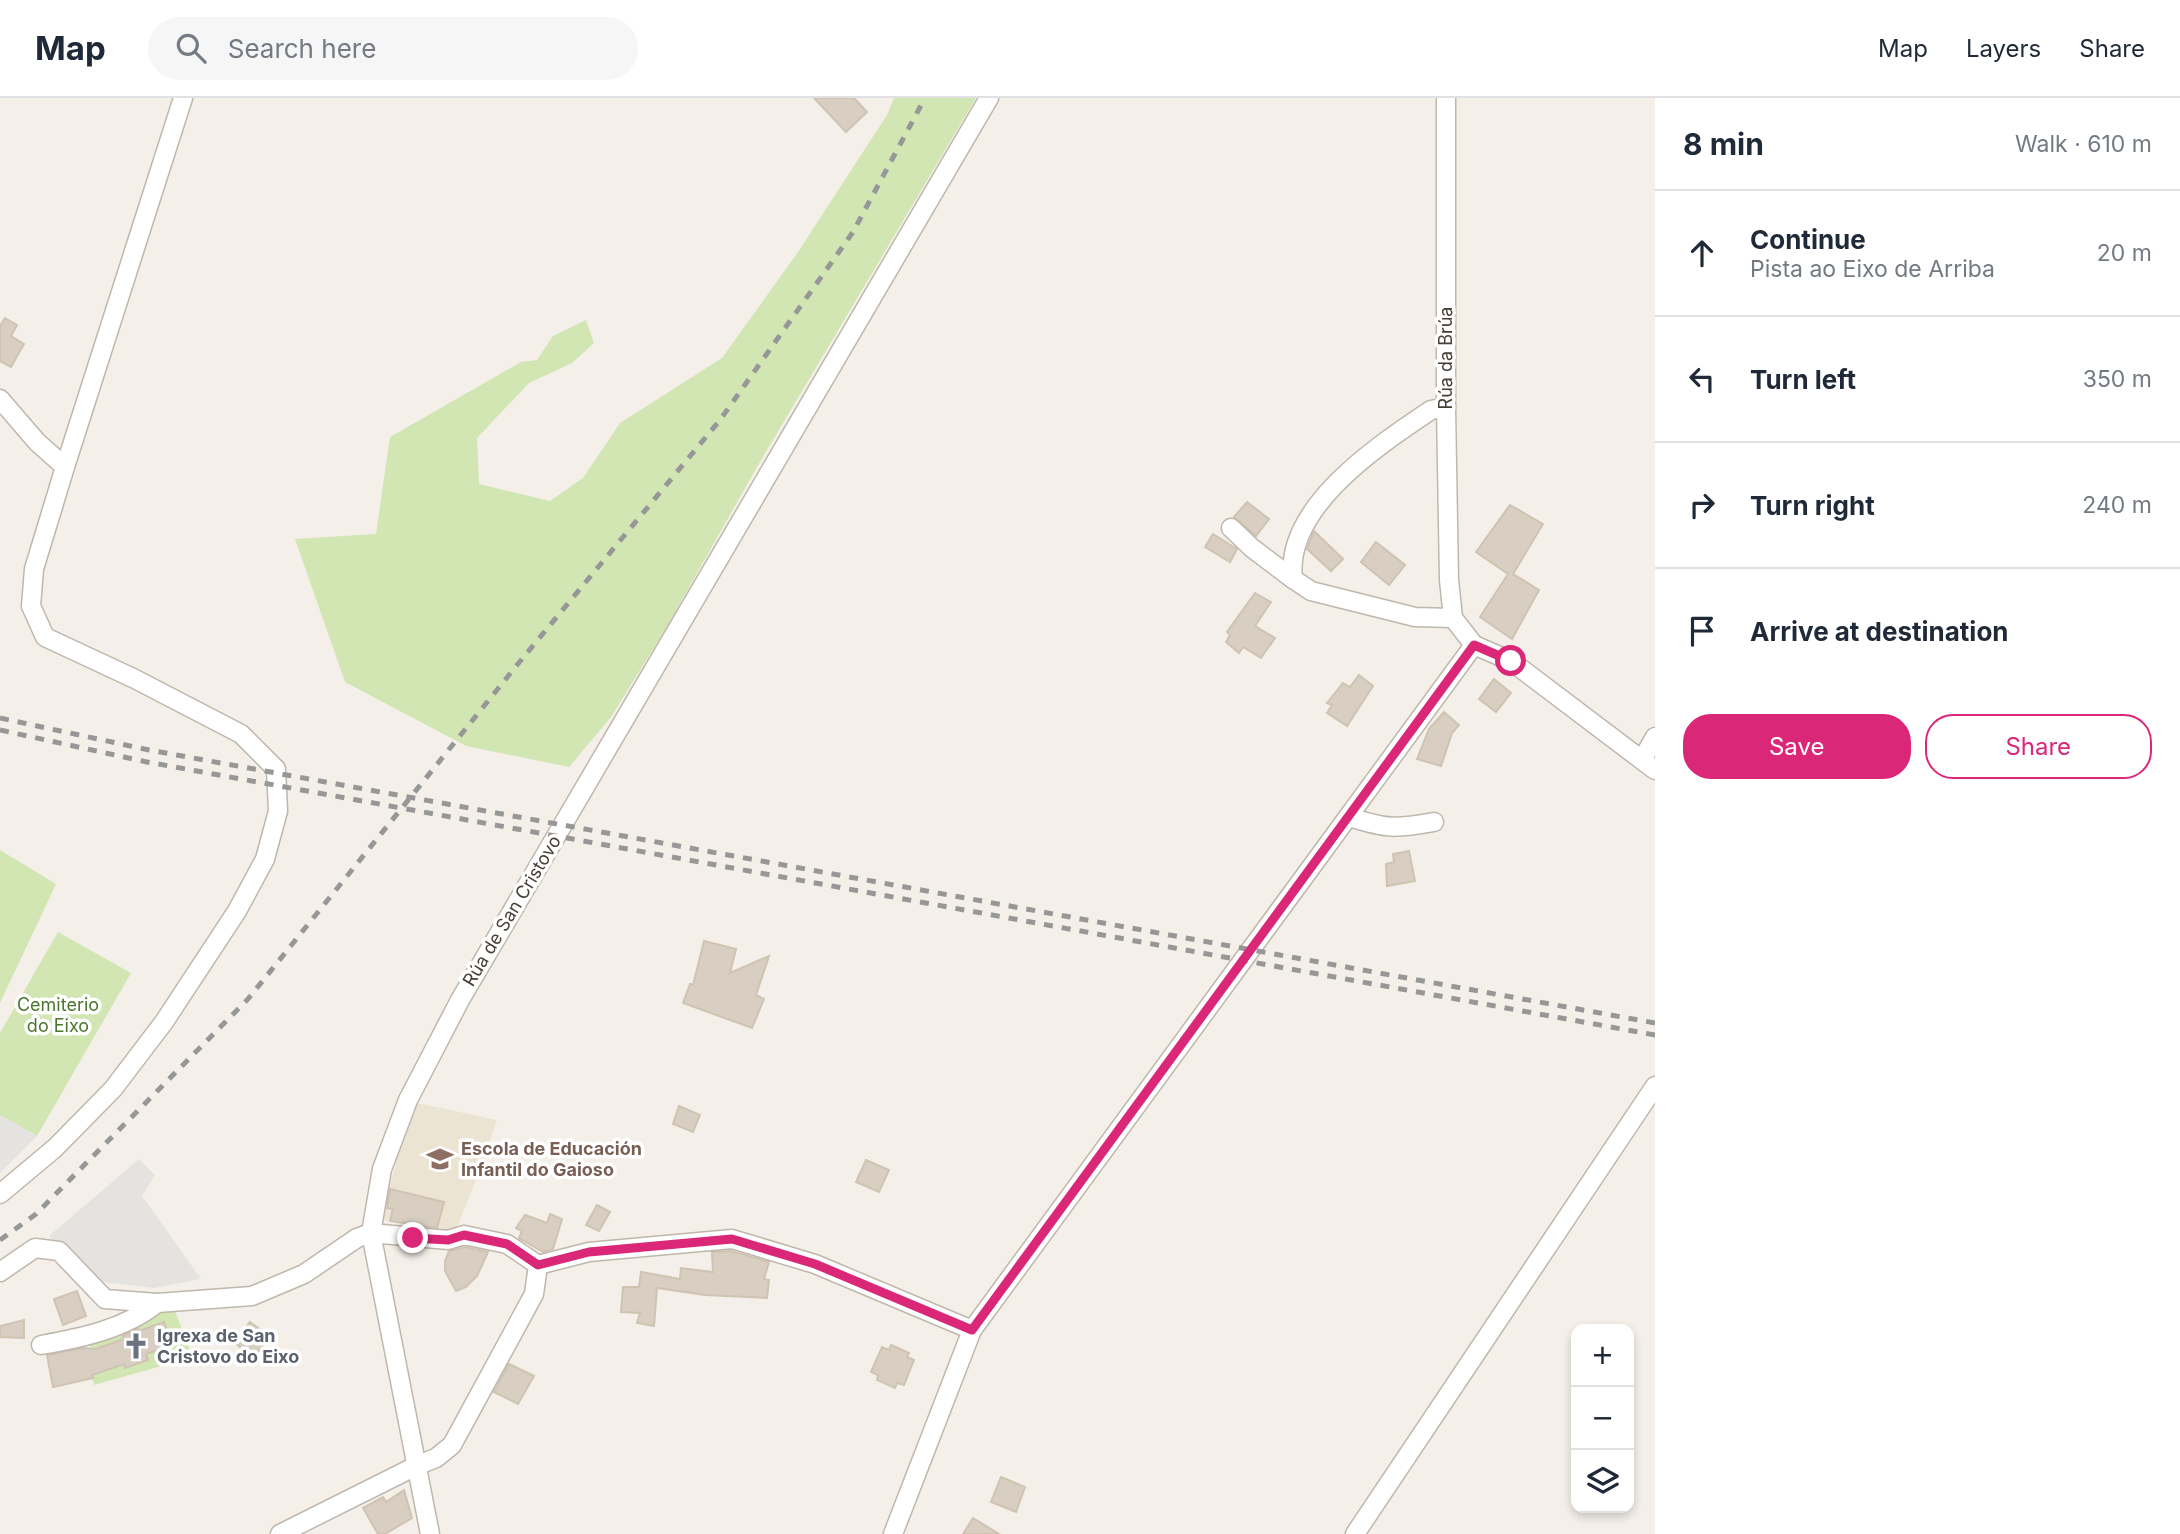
<!DOCTYPE html>
<meta charset="utf-8">
<style>
:root{--surface:#fff;--page:#f6f6f7;--text:#1f2937;--muted:#747a83;--line:#e0e1e3;--accent:#db2777}
body{margin:0;font-family:Inter,sans-serif;background:var(--page);color:var(--text)}
.controls{position:absolute;right:21px;bottom:21px;display:grid;overflow:hidden;border-radius:14px;box-shadow:0 4px 10px #0003}
.controls button{width:63px;height:63px;display:grid;place-items:center;padding:0;border:0;border-bottom:2px solid var(--line);background:var(--surface);color:var(--text);font:35px sans-serif}
.stop{position:absolute;width:21px;height:21px;margin:-16px;border:5px solid #db2777;border-radius:50%;background:#fff}
.stop.end{background:#db2777;border-color:#fff;box-shadow:0 2px 7px #0008}
.list{margin:0;padding:0;list-style:none}
h2{display:flex;justify-content:space-between;align-items:center;height:91px;margin:0;padding:0 28px;font-size:30px}
h2 small{font-size:23px;font-weight:400;color:var(--muted)}
.list li{display:grid;grid-template-columns:46px 1fr auto;gap:21px;align-items:center;box-sizing:border-box;height:126px;padding:0 28px;border-top:2px solid var(--line)}
.list b{display:block;font-size:26px;white-space:nowrap}
.list p{margin:0;font-size:23px;white-space:nowrap;color:var(--muted)}
.list em{font-size:23px;font-style:normal;color:var(--muted)}
.actions{display:flex;gap:14px;padding:21px 28px}
.actions a{flex:1;padding:16px 0;border:2px solid var(--accent);border-radius:28px;text-align:center;font-size:24px;color:var(--accent)}
.actions .main{background:var(--accent);color:#fff}
.icon{flex:none;width:38px;height:38px;fill:none;stroke:currentColor;stroke-width:2;stroke-linecap:round;stroke-linejoin:round}
.map{position:relative;flex:none;width:1655px;height:1436px;overflow:hidden}
header{display:flex;align-items:center;gap:42px;box-sizing:border-box;height:98px;padding:0 35px;background:var(--surface);border-bottom:2px solid var(--line)}
header strong{font-size:33px}
nav{display:flex;gap:38px;margin-inline-start:auto;font-size:24px}
.search{width:490px;height:63px;background:var(--page);display:flex;align-items:center;gap:18px;box-sizing:border-box;padding:0 24px;border-radius:38px;color:var(--muted);font-size:26px}
main{display:flex}
aside{flex:1;background:var(--surface)}
.map>svg:first-child{display:block}
.education{fill:#ece4d3}
.green{fill:#d1e6b3}
.parking{fill:#e5e3e0}
.building{fill:#d8cec2;stroke:#cfc3b2;stroke-width:2}
.lines{fill:none;stroke-linecap:round;stroke-linejoin:round}
.minor-casing{stroke:#bfb7ac;stroke-width:21}
.minor{stroke:#fff;stroke-width:18}
.rail{stroke:#979797;stroke-width:5;stroke-dasharray:9 9;stroke-linecap:butt}
.route{stroke:#db2777;stroke-width:9}
.labels{text-anchor:middle;stroke-width:7;stroke-linejoin:round;paint-order:stroke}
.street-label{font-size:18px;fill:#474037;stroke:#fff}
.park-label{font-size:18px;fill:#4b762d;stroke:#fff}
.education-label{font-size:18px;font-weight:bold;fill:#785e54;stroke:#fff;text-anchor:start}
.worship-label{font-size:18px;font-weight:bold;fill:#5b616d;stroke:#fff;text-anchor:start}
</style>
<header>
<strong>Map</strong>
<div class="search"><svg class="icon" aria-label="search" viewBox="0 0 24 24"><circle cx="10" cy="10" r="6"/><path d="M15 15l6 6"/></svg>Search here</div>
<nav><a>Map</a><a>Layers</a><a>Share</a></nav>
</header>
<main>
<div class="map">
<svg width="1655" height="1436" viewBox="0 0 1655 1436">
<rect width="100%" height="100%" fill="#f4f0e9"/>
<polygon class="education" points="417,1005 497,1022 479,1075 454,1136 436,1134 381,1121 401,1046"/>
<g class="green">
<polygon points="894,0 976,0 757,369 665,532 611,619 569,669 466,648 345,584 295,441 376,436 390,339 521,264 537,262 553,238 586,222 594,245 572,265 529,285 477,340 479,386 550,403 583,380 620,325 722,260 798,154 887,17"/>
<polygon points="0,752 56,786 0,905"/>
<polygon points="58,834 131,875 37,1038 0,1017 0,935"/>
<polygon points="173,1208 191,1255 158,1269 94,1287 89,1263 92,1251 90,1247 99,1239"/>
</g>
<g class="parking">
<polygon points="0,1017 37,1038 0,1075"/>
<polygon points="139,1061 155,1077 142,1098 201,1181 154,1190 102,1184 49,1138"/>
</g>
<g class="building">
<polygon points="814,0 854,0 867,14 846,34"/>
<polygon points="5,220 17,227 11,238 24,246 11,269 0,263 0,228"/>
<polygon points="1247,404 1269,421 1256,438 1234,419"/>
<polygon points="1510,407 1543,426 1513,476 1539,492 1512,541 1480,519 1508,476 1476,454"/>
<polygon points="1314,433 1343,461 1331,473 1307,451"/>
<polygon points="1213,436 1237,451 1230,464 1205,449"/>
<polygon points="1376,444 1405,467 1389,487 1361,464"/>
<polygon points="1255,495 1271,504 1255,528 1275,540 1261,560 1243,549 1239,555 1226,544 1230,537 1227,534"/>
<polygon points="1359,577 1373,588 1347,628 1327,615 1332,607 1327,605 1343,585 1350,589"/>
<polygon points="1494,581 1511,595 1496,614 1479,601"/>
<polygon points="1444,614 1459,627 1452,635 1441,668 1417,661 1429,631"/>
<polygon points="1409,753 1415,783 1387,788 1386,766 1394,764 1393,756"/>
<polygon points="704,843 736,851 730,875 769,858 756,897 764,901 752,930 683,905 690,886 693,887"/>
<polygon points="679,1008 700,1017 693,1034 673,1026"/>
<polygon points="866,1062 889,1072 879,1094 856,1084"/>
<polygon points="390,1091 444,1104 437,1130 390,1123 393,1111 387,1110"/>
<polygon points="597,1107 610,1114 599,1133 586,1127"/>
<polygon points="550,1116 562,1121 553,1151 543,1154 519,1140 522,1133 516,1130 525,1117 547,1125"/>
<polygon points="465,1149 488,1154 477,1178 466,1189 456,1193 445,1173 445,1163 449,1153"/>
<polygon points="731,1153 769,1164 764,1181 769,1182 767,1200 705,1197 657,1190 654,1228 637,1225 640,1215 621,1214 623,1189 639,1189 641,1174 680,1181 681,1170 713,1174 712,1154"/>
<polygon points="77,1193 86,1218 63,1227 54,1201"/>
<polygon points="24,1222 24,1240 0,1239 0,1228"/>
<polygon points="164,1224 172,1247 146,1256 148,1262 125,1270 124,1266 92,1277 93,1280 53,1289 47,1257 83,1250 96,1251 124,1241 123,1238 138,1230 139,1233"/>
<polygon points="250,1224 270,1239 253,1260 234,1244"/>
<polygon points="891,1247 909,1255 907,1259 914,1262 904,1287 897,1285 895,1290 877,1282 878,1277 871,1274 882,1249 889,1252"/>
<polygon points="509,1266 534,1278 518,1306 494,1294"/>
<polygon points="1001,1379 1025,1389 1016,1414 991,1404"/>
<polygon points="404,1392 412,1420 385,1436 378,1436 363,1410 383,1399 386,1404"/>
<polygon points="973,1420 999,1436 963,1436"/>
</g>
<g class="lines">
<g class="minor-casing">
<g id="minor">
<polyline points="1446,0 1446,309 1449,482 1453,520"/>
<polyline points="0,301 37,344 65,369"/>
<path d="M1446,309L1431,312C1379,347 1284,409 1293,481L1311,493L1415,519L1453,520"/>
<polyline points="1231,430 1252,450 1293,481"/>
<polyline points="1453,520 1474,547 1511,563 1655,672"/>
<polyline points="1642,662 1655,639"/>
<path d="M1349,719C1387,731 1395,731 1434,724"/>
<polyline points="0,1096 55,1050 113,991 164,924 237,813 265,761 278,713 276,671 241,636 135,581 45,539 31,508 34,471 65,369 183,0"/>
<polyline points="0,1174 35,1150 59,1153 105,1201 157,1205 252,1198 304,1176 357,1140 371,1135 448,1142 464,1137 507,1146 538,1167 589,1154 732,1141 815,1166 972,1232"/>
<path d="M41,1247C81,1240 125,1231 157,1205"/>
<polyline points="280,1436 418,1367 436,1360 452,1347 534,1196 538,1167"/>
<polyline points="430,1436 371,1135 382,1071 408,1002 460,902 989,0"/>
<polyline points="893,1436 972,1232 1474,547"/>
<polyline points="1355,1436 1655,988"/>
</g>
</g>
<use href="#minor" class="minor"/>
<g class="rail">
<polyline points="0,620 149,652 1655,925"/>
<polyline points="0,632 147,664 1655,937"/>
<polyline points="0,1142 36,1116 248,901 517,567 720,322 853,134 925,0"/>
</g>
</g>
<g class="lines">
<polyline class="route" points="413,1140 448,1142 464,1137 507,1146 538,1167 589,1154 732,1141 815,1166 972,1232 1474,547 1511,563"/>
</g>
<defs>
<g id="school-bare" transform="scale(2.1)"><path d="M0-5L7-2L0 1L-7-2ZM-4 1L0 2.5L4 1V4Q0 6-4 4Z" fill="#8d6e63" stroke="#fff" stroke-width="2.5" paint-order="stroke"/></g>
<g id="church-bare" transform="scale(2.1)"><path d="M-1.2-6h2.4v3.5h3.3v2.4h-3.3V6h-2.4V-.1h-3.3v-2.4h3.3Z" fill="#6b7280" stroke="#fff" stroke-width="2.5" paint-order="stroke"/></g>
</defs>
<g fill-rule="evenodd">
<use href="#school-bare" x="440" y="1061"/>
<use href="#church-bare" x="136" y="1248"/>
</g>
<g class="labels">
<g class="street-label">
<text transform="translate(1446 260) rotate(-90)" y="6">Rúa da Brúa</text>
<text transform="translate(512 813) rotate(-59)" y="6">Rúa de San Cristovo</text>
</g>
<g class="park-label">
<text x="58" y="913">Cemiterio<tspan x="58" dy="21">do Eixo</tspan></text>
</g>
<g class="education-label">
<text x="461" y="1057">Escola de Educación<tspan x="461" dy="21">Infantil do Gaioso</tspan></text>
</g>
<g class="worship-label">
<text x="157" y="1244">Igrexa de San<tspan x="157" dy="21">Cristovo do Eixo</tspan></text>
</g>
</g>
</svg>
<div class="controls">
<button>+</button>
<button>−</button>
<button><svg class="icon" aria-label="layers" viewBox="0 0 24 24"><path d="M12 4l9 5-9 5-9-5zM3 14l9 5 9-5"/></svg></button>
</div>
<div class="stop" style="left:1511px;top:563px"></div>
<div class="stop end" style="left:413px;top:1140px"></div>
</div>
<aside>
<h2>8 min<small>Walk · 610 m</small></h2>
<ul class="list">
<li><svg class="icon" aria-label="ahead" viewBox="0 0 24 24"><path d="M12 20V5M6 11l6-6 6 6"/></svg><div><b>Continue</b><p>Pista ao Eixo de Arriba</p></div><em>20 m</em></li>
<li><svg class="icon" aria-label="left" viewBox="0 0 24 24"><path d="M17 20v-9H6M10 6l-5 5 5 5"/></svg><div><b>Turn left</b></div><em>350 m</em></li>
<li><svg class="icon" aria-label="right" viewBox="0 0 24 24"><path d="M7 20v-9h11M14 6l5 5-5 5"/></svg><div><b>Turn right</b></div><em>240 m</em></li>
<li><svg class="icon" aria-label="arrive" viewBox="0 0 24 24"><path d="M6 21V4h12l-3 4 3 4H6"/></svg><div><b>Arrive at destination</b></div></li>
</ul>
<div class="actions"><a class="main">Save</a><a>Share</a></div>
</aside>
</main>
